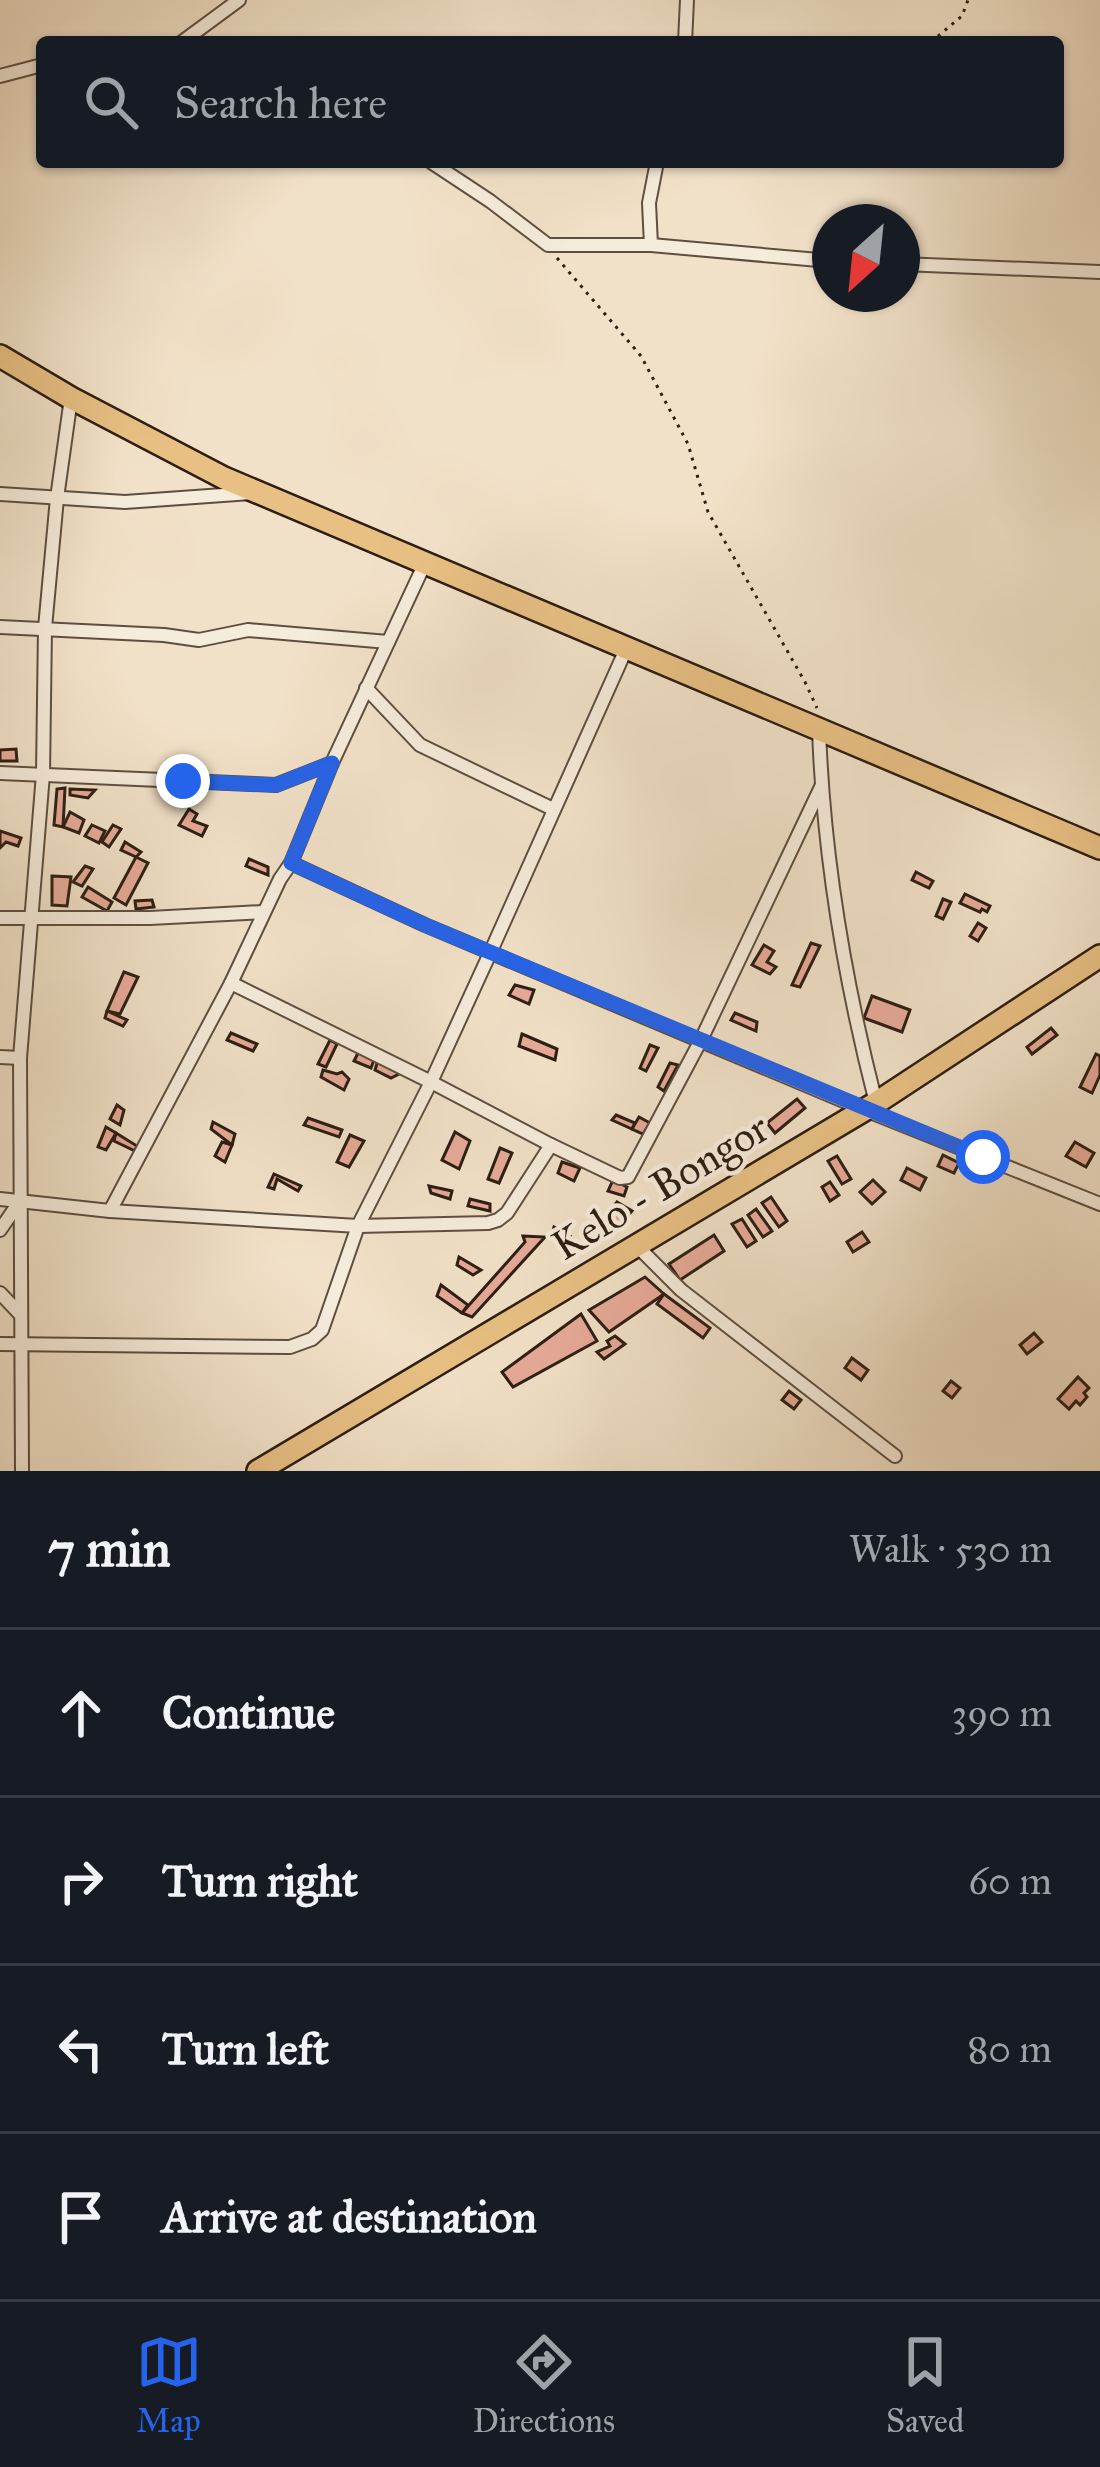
<!DOCTYPE html>
<meta charset="utf-8">
<style>
:root{--surface:#171b24;--page:#242831;--text:#f1f3f6;--muted:#9ea1a6;--line:#363941;--accent:#2563eb}
body{margin:0;font-family:"IM FELL Great Primer",serif;background:var(--page);color:var(--text)}
.compass{position:absolute;left:812px;top:204px;width:108px;height:108px;border-radius:50%;background:var(--surface);box-shadow:0 3px 9px #0004;rotate:207deg}
.stop{position:absolute;width:36px;height:36px;margin:-27px;border:9px solid #2563eb;border-radius:50%;background:#fff}
.stop.end{background:#2563eb;border-color:#fff;box-shadow:0 3px 12px #0008}
.list{margin:0;padding:0;list-style:none}
h2{display:flex;justify-content:space-between;align-items:center;height:156px;margin:0;padding:0 48px;font-size:51px}
h2 small{font-size:39px;font-weight:400;color:var(--muted)}
.list li{display:grid;grid-template-columns:78px 1fr auto;gap:36px;align-items:center;box-sizing:border-box;height:168px;padding:0 48px;border-top:3px solid var(--line)}
.list b{display:block;font-size:45px;white-space:nowrap}
.list em{font-size:39px;font-style:normal;color:var(--muted)}
.icon{flex:none;width:66px;height:66px;fill:none;stroke:currentColor;stroke-width:2;stroke-linecap:round;stroke-linejoin:round}
.map{position:relative;flex:none;width:1100px;height:1471px;overflow:hidden}
.search{position:absolute;background:var(--surface);box-shadow:0 3px 9px #0004;left:36px;right:36px;top:36px;height:132px;display:flex;align-items:center;gap:30px;box-sizing:border-box;padding:0 42px;border-radius:12px;color:var(--muted);font-size:45px}
.sheet{height:828px;background:var(--surface)}
nav{display:flex;justify-content:space-around;align-items:center;box-sizing:border-box;height:168px;border-top:3px solid var(--line);background:var(--surface);font-size:33px;color:var(--muted)}
nav a{display:grid;justify-items:center;gap:6px}
nav .on{color:var(--accent)}
.map>svg:first-child{display:block}
.building{fill:#e7aa99;stroke:#2c1e12;stroke-width:3}
.lines{fill:none;stroke-linecap:round;stroke-linejoin:round}
.minor-casing{stroke:#5d4f40;stroke-width:16}
.trunk-casing{stroke:#2c1e12;stroke-width:26}
.path{stroke:#2c1e12;stroke-width:3;stroke-dasharray:3 6;stroke-linecap:butt}
.minor{stroke:#f6ecdb;stroke-width:12}
.trunk{stroke:#e8c084;stroke-width:21}
.route{stroke:#2563eb;stroke-width:15}
.labels{text-anchor:middle;stroke-width:9;stroke-linejoin:round;paint-order:stroke}
.street-label{font-size:42px;fill:#2c1e12;stroke:#f6ecdb}
</style>
<div class="map">
<svg width="1100" height="1471" viewBox="0 0 1100 1471">
<rect width="100%" height="100%" fill="#f1e1c8"/>
<filter id="stains"><feTurbulence type="fractalNoise" baseFrequency=".00167" numOctaves="4"/><feColorMatrix values="0 0 0 0 .2 0 0 0 0 .09 0 0 0 0 .02 0 0 0 .5 -.17"/></filter>
<radialGradient id="worn" r=".72"><stop offset=".6" stop-color="#630" stop-opacity="0"/><stop offset="1" stop-color="#630" stop-opacity=".3"/></radialGradient>
<g class="building">
<polygon points="16,749 17,761 0,761 0,750"/>
<polygon points="65,788 63,827 54,825 57,789"/>
<polygon points="70,789 95,790 88,798 70,795"/>
<polygon points="189,809 197,814 193,821 207,826 202,836 179,825"/>
<polygon points="70,812 84,820 79,833 63,827"/>
<polygon points="92,825 105,831 99,843 85,836"/>
<polygon points="113,825 121,829 109,847 102,842"/>
<polygon points="0,831 21,838 18,846 6,842 0,848"/>
<polygon points="125,842 141,852 136,857 121,850"/>
<polygon points="136,857 148,863 126,905 114,898"/>
<polygon points="249,859 268,867 268,875 246,866"/>
<polygon points="85,866 93,869 82,886 73,882"/>
<polygon points="916,872 933,881 929,888 912,880"/>
<polygon points="52,876 71,877 67,906 52,905"/>
<polygon points="88,887 112,902 107,911 82,897"/>
<polygon points="965,894 990,906 987,912 982,909 980,912 960,903"/>
<polygon points="943,899 951,902 943,919 936,916"/>
<polygon points="152,900 154,907 136,909 135,901"/>
<polygon points="978,923 986,928 978,941 970,936"/>
<polygon points="811,943 820,946 800,987 792,985"/>
<polygon points="764,945 774,951 767,962 776,967 770,974 752,965"/>
<polygon points="124,972 138,977 120,1014 107,1011"/>
<polygon points="515,985 534,990 529,1004 509,995"/>
<polygon points="872,996 910,1010 902,1032 864,1018"/>
<polygon points="107,1011 127,1020 123,1026 105,1018"/>
<polygon points="735,1013 757,1022 756,1031 731,1020"/>
<polygon points="1051,1028 1057,1035 1032,1054 1027,1047"/>
<polygon points="231,1033 257,1044 253,1051 227,1040"/>
<polygon points="522,1034 557,1049 555,1060 519,1046"/>
<polygon points="330,1040 337,1044 326,1067 318,1064"/>
<polygon points="650,1045 658,1048 646,1071 640,1068"/>
<polygon points="358,1053 374,1060 371,1068 354,1061"/>
<polygon points="1096,1054 1100,1056 1100,1075 1092,1093 1080,1087"/>
<polygon points="378,1060 401,1073 391,1078 375,1070"/>
<polygon points="670,1063 678,1065 664,1091 658,1087"/>
<polygon points="323,1070 337,1074 342,1072 349,1079 344,1090 321,1077"/>
<polygon points="797,1099 805,1108 775,1133 767,1123"/>
<polygon points="117,1105 124,1110 120,1125 110,1119"/>
<polygon points="616,1115 635,1123 632,1129 612,1120"/>
<polygon points="639,1117 650,1123 643,1134 632,1129"/>
<polygon points="308,1118 342,1130 339,1137 304,1125"/>
<polygon points="213,1122 235,1134 232,1145 211,1129"/>
<polygon points="106,1127 116,1133 106,1150 98,1147"/>
<polygon points="455,1132 470,1141 459,1169 442,1160"/>
<polygon points="116,1133 137,1146 135,1151 114,1141"/>
<polygon points="350,1135 364,1141 349,1167 337,1162"/>
<polygon points="222,1142 232,1145 225,1162 215,1156"/>
<polygon points="1075,1142 1094,1153 1086,1167 1066,1156"/>
<polygon points="500,1148 512,1153 499,1183 488,1179"/>
<polygon points="943,1155 959,1163 954,1173 938,1166"/>
<polygon points="837,1156 851,1179 842,1184 828,1161"/>
<polygon points="562,1162 580,1168 574,1181 558,1173"/>
<polygon points="907,1168 926,1178 920,1190 901,1180"/>
<polygon points="274,1174 301,1186 298,1191 277,1179 274,1189 268,1187"/>
<polygon points="613,1180 627,1187 624,1196 608,1191"/>
<polygon points="873,1180 885,1192 872,1204 860,1192"/>
<polygon points="830,1182 839,1195 830,1201 822,1187"/>
<polygon points="429,1186 452,1191 450,1199 431,1193"/>
<polygon points="771,1197 787,1221 779,1227 762,1203"/>
<polygon points="470,1199 490,1204 490,1211 468,1206"/>
<polygon points="617,1202 632,1211 613,1234 598,1227"/>
<polygon points="756,1209 772,1231 763,1237 748,1215"/>
<polygon points="742,1219 756,1241 747,1247 732,1224"/>
<polygon points="554,1227 570,1236 567,1243 552,1235"/>
<polygon points="862,1232 869,1242 853,1252 847,1242"/>
<polygon points="714,1235 724,1251 680,1280 669,1264"/>
<polygon points="523,1236 545,1237 472,1317 462,1313 525,1242"/>
<polygon points="459,1257 481,1270 473,1275 457,1265"/>
<polygon points="645,1277 664,1294 609,1332 589,1310"/>
<polygon points="441,1285 468,1305 462,1313 437,1296"/>
<polygon points="664,1294 710,1328 703,1338 657,1304"/>
<polygon points="581,1314 597,1341 513,1387 502,1372"/>
<polygon points="1034,1333 1042,1342 1027,1354 1020,1345"/>
<polygon points="615,1336 625,1344 604,1359 597,1352 610,1346 607,1341"/>
<polygon points="852,1358 868,1370 861,1380 845,1368"/>
<polygon points="1078,1377 1089,1388 1084,1393 1087,1397 1080,1405 1076,1401 1069,1409 1058,1399"/>
<polygon points="951,1381 960,1388 952,1398 943,1391"/>
<polygon points="789,1391 801,1400 794,1409 782,1400"/>
</g>
<g class="lines">
<g class="minor-casing">
<g id="minor">
<polyline points="182,42 239,0"/>
<polyline points="685,42 687,0"/>
<polyline points="0,76 42,65"/>
<polyline points="431,162 490,201 548,245 651,245 830,261"/>
<polyline points="651,245 649,203 657,162"/>
<polyline points="902,264 1100,272"/>
<polyline points="0,494 125,502 251,493"/>
<polyline points="0,627 164,635 199,640 248,630 388,642"/>
<polyline points="366,688 420,745 553,809"/>
<path d="M819,728C823,853 845,982 876,1103"/>
<polyline points="0,773 276,785 332,763"/>
<polyline points="291,863 425,925 865,1110 1100,1204"/>
<polyline points="0,918 150,918 263,912"/>
<polyline points="231,983 431,1082 551,1145 620,1178 628,1177 701,1040 821,787"/>
<polyline points="0,1057 20,1058"/>
<polyline points="0,1199 110,1211 358,1226 488,1223 498,1220 507,1213 551,1145"/>
<polyline points="110,1211 231,983 280,879 291,863 332,763 425,563"/>
<polyline points="0,1230 20,1201"/>
<polyline points="637,1246 681,1290 895,1456"/>
<polyline points="0,1293 20,1314"/>
<polyline points="0,1344 290,1347 312,1339 322,1330 358,1226 431,1082 491,951 627,647"/>
<polyline points="22,1471 20,1058 43,774 45,628 57,498 71,398"/>
</g>
</g>
<g class="trunk-casing">
<g id="trunk">
<polyline points="0,356 71,398 224,478 1100,848"/>
<polyline points="258,1471 876,1103 1100,956"/>
</g>
</g>
<g class="path">
<polyline points="931,42 962,16 968,0"/>
<polyline points="557,258 641,356 688,444 708,512 805,682 817,708"/>
</g>
<use href="#minor" class="minor"/>
<use href="#trunk" class="trunk"/>
</g>
<g class="lines">
<polyline class="route" points="183,781 276,785 332,763 291,863 425,925 983,1157"/>
</g>
<g class="labels">
<g class="street-label">
<text transform="translate(660 1186) rotate(-31)" y="15">Kelo - Bongor</text>
</g>
</g>
<rect width="100%" height="100%" filter="url(#stains)"/>
<rect width="100%" height="100%" fill="url(#worn)"/>
</svg>
<svg class="compass" viewBox="-18 -18 36 36"><path d="M0-13l5 13h-10z" fill="#e53935"/><path d="M0 13l5-13h-10z" fill="#9ea1a6"/></svg>
<div class="stop" style="left:983px;top:1157px"></div>
<div class="stop end" style="left:183px;top:781px"></div>
<div class="search"><svg class="icon" aria-label="search" viewBox="0 0 24 24"><circle cx="10" cy="10" r="6"/><path d="M15 15l6 6"/></svg>Search here</div>
</div>
<section class="sheet">
<h2>7 min<small>Walk · 530 m</small></h2>
<ul class="list">
<li><svg class="icon" aria-label="ahead" viewBox="0 0 24 24"><path d="M12 20V5M6 11l6-6 6 6"/></svg><div><b>Continue</b></div><em>390 m</em></li>
<li><svg class="icon" aria-label="right" viewBox="0 0 24 24"><path d="M7 20v-9h11M14 6l5 5-5 5"/></svg><div><b>Turn right</b></div><em>60 m</em></li>
<li><svg class="icon" aria-label="left" viewBox="0 0 24 24"><path d="M17 20v-9H6M10 6l-5 5 5 5"/></svg><div><b>Turn left</b></div><em>80 m</em></li>
<li><svg class="icon" aria-label="arrive" viewBox="0 0 24 24"><path d="M6 21V4h12l-3 4 3 4H6"/></svg><div><b>Arrive at destination</b></div></li>
</ul>
</section>
<nav>
<a class="on"><svg class="icon" aria-label="map" viewBox="0 0 24 24"><path d="M3 6l6-2 6 2 6-2v14l-6 2-6-2-6 2zM9 4v14M15 6v14"/></svg>Map</a>
<a><svg class="icon" aria-label="directions" viewBox="0 0 24 24"><path d="M12 3l9 9-9 9-9-9zM9 14v-3h6M13 9l2 2-2 2"/></svg>Directions</a>
<a><svg class="icon" aria-label="saved" viewBox="0 0 24 24"><path d="M7 4h10v16l-5-4-5 4z"/></svg>Saved</a>
</nav>
